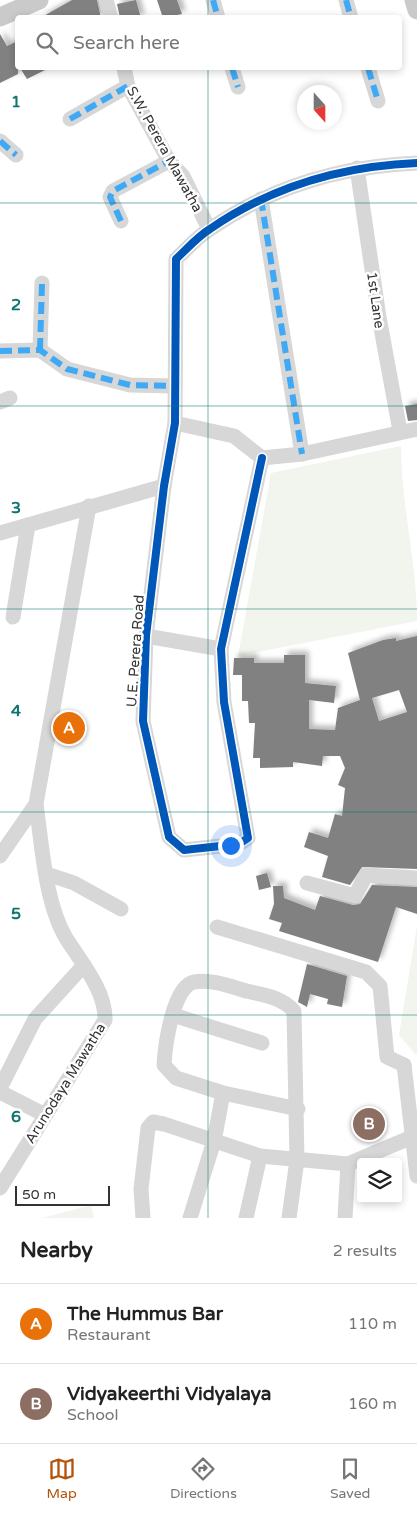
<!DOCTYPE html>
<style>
:root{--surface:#fff;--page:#f6f6f6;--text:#222;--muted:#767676;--line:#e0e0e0;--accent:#b45309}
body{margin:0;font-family:"Varela Round",sans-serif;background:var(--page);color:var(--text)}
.controls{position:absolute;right:15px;bottom:15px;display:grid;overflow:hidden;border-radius:5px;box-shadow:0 2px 8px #0003}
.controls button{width:45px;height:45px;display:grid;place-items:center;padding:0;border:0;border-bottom:1px solid var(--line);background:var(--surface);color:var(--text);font:25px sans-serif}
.compass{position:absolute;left:297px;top:85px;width:45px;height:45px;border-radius:50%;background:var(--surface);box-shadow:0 2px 8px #0003;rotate:159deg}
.scale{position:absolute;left:15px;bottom:12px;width:95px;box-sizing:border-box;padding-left:5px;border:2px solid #333;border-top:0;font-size:14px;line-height:18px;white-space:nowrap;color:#333;-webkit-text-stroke:4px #fff;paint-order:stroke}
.you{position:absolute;left:230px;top:845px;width:18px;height:18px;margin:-12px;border:4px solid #fff;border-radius:50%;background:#1a73e8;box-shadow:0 0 0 8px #1a73e833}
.badge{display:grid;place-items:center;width:32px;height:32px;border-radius:50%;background:var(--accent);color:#fff;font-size:16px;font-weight:700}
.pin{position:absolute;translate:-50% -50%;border:2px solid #fff;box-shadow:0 1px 5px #0006}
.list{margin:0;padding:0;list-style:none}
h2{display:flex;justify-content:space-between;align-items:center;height:65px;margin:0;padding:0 20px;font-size:21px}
h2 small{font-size:16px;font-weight:400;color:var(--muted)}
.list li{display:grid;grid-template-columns:32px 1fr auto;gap:15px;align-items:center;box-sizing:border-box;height:80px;padding:0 20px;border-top:1px solid var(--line)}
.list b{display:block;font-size:19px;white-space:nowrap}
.list p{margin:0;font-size:16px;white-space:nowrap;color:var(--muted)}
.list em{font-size:16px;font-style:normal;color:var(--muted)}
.icon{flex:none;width:28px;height:28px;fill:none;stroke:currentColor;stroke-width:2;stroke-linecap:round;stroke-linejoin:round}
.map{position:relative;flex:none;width:417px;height:1218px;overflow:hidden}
.search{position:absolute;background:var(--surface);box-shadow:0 2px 8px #0003;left:15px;right:15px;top:15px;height:55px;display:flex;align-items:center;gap:12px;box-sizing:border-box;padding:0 18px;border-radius:5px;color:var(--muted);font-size:19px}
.sheet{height:225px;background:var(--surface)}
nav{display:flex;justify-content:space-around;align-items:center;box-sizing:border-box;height:70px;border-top:1px solid var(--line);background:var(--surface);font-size:14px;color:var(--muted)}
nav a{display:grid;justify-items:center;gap:2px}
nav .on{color:var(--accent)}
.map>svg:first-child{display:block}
.green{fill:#f1f5ed}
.building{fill:#818181;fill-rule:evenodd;filter:url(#shadow)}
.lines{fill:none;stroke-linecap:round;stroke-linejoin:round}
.minor{stroke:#d7d7d7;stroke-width:15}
.major{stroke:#cacaca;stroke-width:19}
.quiet{stroke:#3fa9f5;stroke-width:6;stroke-dasharray:12 6;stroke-linecap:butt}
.cycleway-casing{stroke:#fff;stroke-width:11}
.cycleway{stroke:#0057b8;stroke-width:8}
.grid{fill:none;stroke:#0f766e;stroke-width:1;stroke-opacity:0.55}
.labels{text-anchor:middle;stroke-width:5;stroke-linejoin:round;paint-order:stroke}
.street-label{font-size:14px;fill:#333;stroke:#fff}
.grid-label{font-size:16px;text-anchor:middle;font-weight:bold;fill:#0f766e;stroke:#fff;stroke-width:5;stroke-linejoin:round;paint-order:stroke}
</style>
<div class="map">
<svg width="417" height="1218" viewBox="0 0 417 1218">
<defs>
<filter id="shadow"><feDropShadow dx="4" dy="-4" stdDeviation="2.5" flood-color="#0004"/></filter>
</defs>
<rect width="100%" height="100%" fill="#fff"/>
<g class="green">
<path d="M401,446C401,505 417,563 417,621L238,656L271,473Z"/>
<polygon points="417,926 417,1054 416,1055 399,1035"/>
<polygon points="91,1205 94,1218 42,1218"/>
</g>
<g class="building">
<polygon points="72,0 97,0 101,18 40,18"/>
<polygon points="136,0 141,18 120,18 117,4"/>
<polygon points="157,0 177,0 182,14 163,18"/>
<polygon points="0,34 7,46 18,41 18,74 0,83"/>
<polygon points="20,68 49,68 27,79"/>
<polygon points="417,404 417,420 408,421 405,406"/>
<path d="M417,636V869L362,867L350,885L322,877L328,856L304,847L309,832L328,838L335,814L342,816L345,788L338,785L345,768L340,756H323L322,766L293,762V767L260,768V758H253L255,723H249L248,701H242V675H233L234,658H254V663H284V655H305V683L336,686L334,703L309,700V729L335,730L338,708L360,700L348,653L383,640L396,638V641ZM399,690L407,712L379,721L372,698Z"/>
<polygon points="267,873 271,887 259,890 256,876"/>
<polygon points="372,885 417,887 417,914 396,907 378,962 279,931 282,923 269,919 274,904 273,886 283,886 284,898 315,910 320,896 353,905 360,904"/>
<polygon points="307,964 347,976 342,1007 327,1004 328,999 310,994 307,1007 298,1002"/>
</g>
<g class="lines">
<g class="minor">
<polyline points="106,0 111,18"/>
<polyline points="213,0 218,18"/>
<polyline points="346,0 351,18"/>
<polyline points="124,68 128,86 169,161 183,176 209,229"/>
<polyline points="232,68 238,87"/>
<polyline points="368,68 378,101"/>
<polyline points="70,119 128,86"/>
<polyline points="0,141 16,155"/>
<polyline points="357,168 379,317 400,431"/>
<polyline points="261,199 302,454"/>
<polyline points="121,221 110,197 113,191 169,161"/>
<polyline points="40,350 42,283"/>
<polyline points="0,351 40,350 67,369 130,385 175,386"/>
<polyline points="0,402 10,398"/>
<polyline points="175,423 234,436 262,458 302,454 417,429"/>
<path d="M262,458L221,649L224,702L248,838L239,844L184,850L169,837L143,721L146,636L164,486L175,423L176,259C187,249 197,237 210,229C271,187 343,166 417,163"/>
<polyline points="0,533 164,486"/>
<polyline points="13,617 28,525"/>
<polyline points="146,636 221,649"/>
<polyline points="0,856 36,804 89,506"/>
<polyline points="47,874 74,883 121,909"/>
<polyline points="307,883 355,896 366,875 417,878"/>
<polyline points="217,927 366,972 380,986 387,1057 404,1065"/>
<polyline points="173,1015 262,1043"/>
<polyline points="404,1065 417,1176"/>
<polyline points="0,1088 35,1019 84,965"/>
<polyline points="0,1092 45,1115"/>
<path d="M0,1188L105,1020C106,991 81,962 66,938C45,903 42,845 36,804"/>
<polyline points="143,1218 141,1189 148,1128 153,1122 164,1124 260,1156 348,1164 412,1137"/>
<polyline points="190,1218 214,1141 223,1093"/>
<polyline points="246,1218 260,1156"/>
<path d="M289,1218L297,1160L294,1011C281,997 264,995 246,991C229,986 211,979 194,982C173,986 165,1046 164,1065L176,1078L223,1093L298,1109"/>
<polyline points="345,1218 348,1164"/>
</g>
<g class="major">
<polyline points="414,0 417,10"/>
<polyline points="0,17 39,0"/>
</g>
<g class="quiet">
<polyline points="213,0 218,18"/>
<polyline points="346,0 351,18"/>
<polyline points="232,68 238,87"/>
<polyline points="368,68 378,101"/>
<polyline points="70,119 128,86"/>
<polyline points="0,141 16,155"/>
<polyline points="261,199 302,454"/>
<polyline points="121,221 110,197 113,191 169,161"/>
<polyline points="40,350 42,283"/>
<polyline points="0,351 40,350 67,369 130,385 175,386"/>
</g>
<g class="cycleway-casing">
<path id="cycleway" d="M262,458L221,649L224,702L248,838L239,844L184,850L169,837L143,721L146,636L164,486L175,423L176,259C187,249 197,237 210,229C271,187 343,166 417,163"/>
</g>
<use href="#cycleway" class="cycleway"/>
</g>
<path class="grid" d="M208,0V18M208,68V1218M0,203H417M0,406H417M0,609H417M0,812H417M0,1015H417"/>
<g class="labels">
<g class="street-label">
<text transform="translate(165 149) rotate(61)" y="5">S.W. Perera Mawatha</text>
<text transform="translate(376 300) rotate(82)" y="5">1st Lane</text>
<text transform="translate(135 651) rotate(-86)" y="5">U.E. Perera Road</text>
<text transform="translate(65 1083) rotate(-58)" y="5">Arunodaya Mawatha</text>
</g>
</g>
<g class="grid-label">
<text x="16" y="107">1</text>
<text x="16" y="310">2</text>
<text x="16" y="513">3</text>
<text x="16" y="716">4</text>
<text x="16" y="919">5</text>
<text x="16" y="1122">6</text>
</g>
</svg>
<div class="controls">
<button><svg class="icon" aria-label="layers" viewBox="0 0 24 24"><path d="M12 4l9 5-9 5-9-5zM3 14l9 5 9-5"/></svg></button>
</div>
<svg class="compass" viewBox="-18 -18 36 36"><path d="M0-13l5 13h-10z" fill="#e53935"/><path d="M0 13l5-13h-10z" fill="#767676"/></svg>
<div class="scale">50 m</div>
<div class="you"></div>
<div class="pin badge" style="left:69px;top:728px;background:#e8710a">A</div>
<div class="pin badge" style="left:369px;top:1124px;background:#8d6e63">B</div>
<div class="search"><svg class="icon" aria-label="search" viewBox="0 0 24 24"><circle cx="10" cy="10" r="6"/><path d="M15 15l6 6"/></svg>Search here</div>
</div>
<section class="sheet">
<h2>Nearby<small>2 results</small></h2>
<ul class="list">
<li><span class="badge" style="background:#e8710a">A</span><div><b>The Hummus Bar</b><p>Restaurant</p></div><em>110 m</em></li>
<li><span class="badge" style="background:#8d6e63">B</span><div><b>Vidyakeerthi Vidyalaya</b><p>School</p></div><em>160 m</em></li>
</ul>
</section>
<nav>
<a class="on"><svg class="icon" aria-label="map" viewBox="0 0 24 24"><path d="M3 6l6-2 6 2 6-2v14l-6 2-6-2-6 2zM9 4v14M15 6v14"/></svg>Map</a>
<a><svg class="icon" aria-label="directions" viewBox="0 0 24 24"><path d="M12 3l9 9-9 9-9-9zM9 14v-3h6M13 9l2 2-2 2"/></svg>Directions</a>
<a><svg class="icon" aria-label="saved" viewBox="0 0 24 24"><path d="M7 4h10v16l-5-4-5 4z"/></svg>Saved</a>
</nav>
